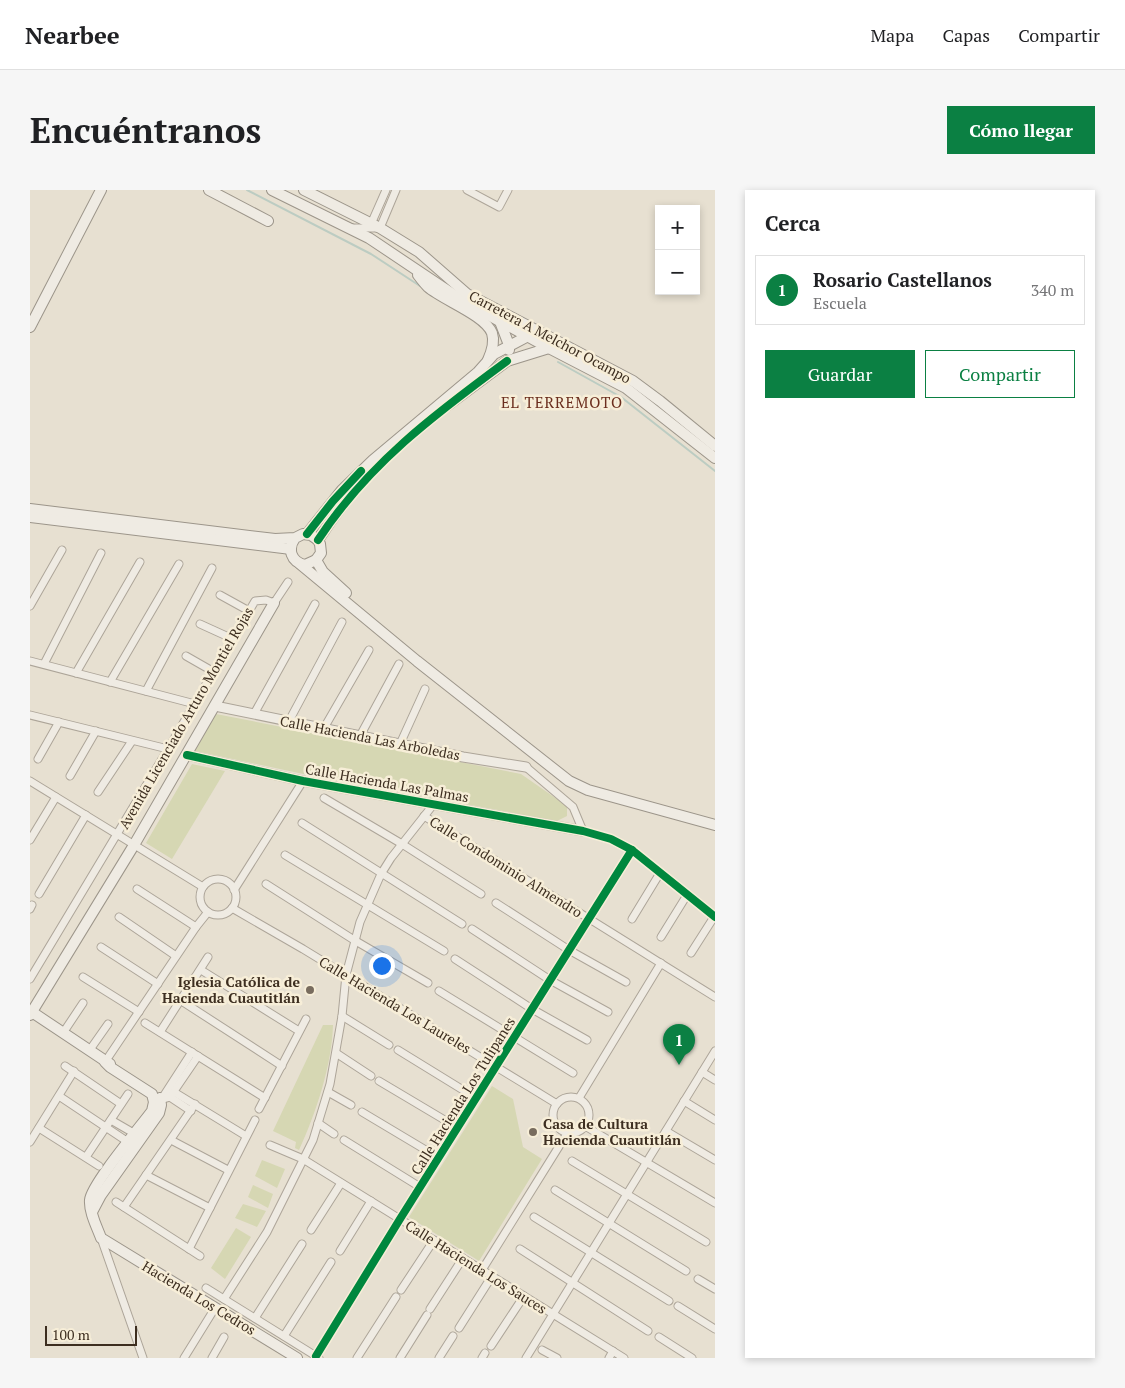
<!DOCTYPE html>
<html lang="es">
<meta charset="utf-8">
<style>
:root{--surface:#fff;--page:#f6f6f6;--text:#202124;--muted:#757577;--line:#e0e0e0;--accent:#0b8043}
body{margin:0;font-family:"PT Serif",serif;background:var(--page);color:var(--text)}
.controls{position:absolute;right:15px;top:15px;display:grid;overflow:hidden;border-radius:0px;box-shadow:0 2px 8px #0003}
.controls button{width:45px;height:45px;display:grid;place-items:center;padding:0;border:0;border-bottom:1px solid var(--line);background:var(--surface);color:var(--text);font:25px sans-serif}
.scale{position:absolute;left:15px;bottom:12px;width:92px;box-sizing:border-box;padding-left:5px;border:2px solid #3d2e20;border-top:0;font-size:14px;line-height:18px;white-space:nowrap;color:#3d2e20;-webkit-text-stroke:4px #f7eed8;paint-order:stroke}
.you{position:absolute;left:351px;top:775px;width:18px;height:18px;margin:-12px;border:4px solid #fff;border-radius:50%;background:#1a73e8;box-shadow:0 0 0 8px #1a73e833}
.badge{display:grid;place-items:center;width:32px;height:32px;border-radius:50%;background:var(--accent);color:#fff;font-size:16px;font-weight:700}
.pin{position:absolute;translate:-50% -41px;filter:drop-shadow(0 1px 2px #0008)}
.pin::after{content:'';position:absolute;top:26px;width:18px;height:15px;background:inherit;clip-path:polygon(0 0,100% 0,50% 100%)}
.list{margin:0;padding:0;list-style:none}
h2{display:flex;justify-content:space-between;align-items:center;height:65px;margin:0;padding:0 20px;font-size:21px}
h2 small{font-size:16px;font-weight:400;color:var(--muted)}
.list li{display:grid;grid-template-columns:32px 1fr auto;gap:15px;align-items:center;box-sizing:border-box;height:70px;margin:0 10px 10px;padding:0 10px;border:1px solid var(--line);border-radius:0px}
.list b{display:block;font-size:19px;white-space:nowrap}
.list p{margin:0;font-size:16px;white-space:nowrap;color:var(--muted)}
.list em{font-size:16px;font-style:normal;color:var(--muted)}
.actions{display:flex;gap:10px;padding:15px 20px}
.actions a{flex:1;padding:11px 0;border:1px solid var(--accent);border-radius:0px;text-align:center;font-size:18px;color:var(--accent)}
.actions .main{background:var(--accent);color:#fff}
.map{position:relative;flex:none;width:685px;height:1168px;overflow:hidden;border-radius:0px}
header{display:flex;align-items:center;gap:30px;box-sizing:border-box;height:70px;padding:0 25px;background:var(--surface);border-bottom:1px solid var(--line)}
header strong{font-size:24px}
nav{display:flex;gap:28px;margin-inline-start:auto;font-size:18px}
.intro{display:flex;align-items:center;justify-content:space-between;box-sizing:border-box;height:120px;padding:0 30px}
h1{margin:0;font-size:35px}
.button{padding:12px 22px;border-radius:0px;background:var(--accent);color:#fff;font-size:18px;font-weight:700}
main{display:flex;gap:30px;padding:0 30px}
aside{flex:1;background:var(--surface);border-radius:0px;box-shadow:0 2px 8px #0003}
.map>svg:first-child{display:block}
.green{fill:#d6d7b3}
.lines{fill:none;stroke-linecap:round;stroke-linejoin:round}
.stream{stroke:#bcccc2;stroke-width:2}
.minor-casing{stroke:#ada599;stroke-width:9}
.tertiary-casing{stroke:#ada599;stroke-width:11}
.secondary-casing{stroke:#9c958a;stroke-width:12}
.minor{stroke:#efebe3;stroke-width:7}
.tertiary{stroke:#efebe3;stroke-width:9}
.secondary{stroke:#efebe3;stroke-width:10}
.cycleway-casing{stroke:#f7eed8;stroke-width:11}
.cycleway{stroke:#00873e;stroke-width:8}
.poi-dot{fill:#786c5e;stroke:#f7eed8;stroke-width:2}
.labels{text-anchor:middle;stroke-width:5;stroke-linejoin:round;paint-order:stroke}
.street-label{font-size:14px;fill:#3d2e20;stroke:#f7eed8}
.poi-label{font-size:14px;font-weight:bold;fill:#3d2e20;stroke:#f7eed8;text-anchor:end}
.neighbourhood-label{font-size:15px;letter-spacing:1px;fill:#6b2e1e;stroke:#f7eed8}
</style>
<header>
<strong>Nearbee</strong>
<nav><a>Mapa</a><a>Capas</a><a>Compartir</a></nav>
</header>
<div class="intro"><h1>Encuéntranos</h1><a class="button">Cómo llegar</a></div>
<main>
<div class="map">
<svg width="685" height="1168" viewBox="0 0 685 1168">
<rect width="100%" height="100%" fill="#e7e0d1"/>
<g class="green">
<polygon points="186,524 491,584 537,616 537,626 527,631 278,585 165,561"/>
<polygon points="162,574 195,581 142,669 116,653"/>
<path d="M293,835H303C302,875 286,923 269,960L265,958L266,952L243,941Z"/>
<polygon points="462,896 483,909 493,957 512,969 449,1071 379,1027"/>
<polygon points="232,970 255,979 247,998 225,986"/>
<polygon points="223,995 243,1004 238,1018 218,1007"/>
<polygon points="213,1014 236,1021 227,1037 205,1028"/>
<polygon points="206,1038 221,1047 195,1089 181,1078"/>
</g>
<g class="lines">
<g class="stream">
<polyline points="217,0 341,64 390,96"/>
<polyline points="528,172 591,207 685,281"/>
</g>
<g class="minor-casing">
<g id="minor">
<polyline points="437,0 469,17 478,0"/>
<polyline points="341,34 356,0"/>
<polyline points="322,38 350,38 366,0"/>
<polyline points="190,405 219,421"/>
<polyline points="0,416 32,360"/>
<polyline points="170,434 203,449"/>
<polyline points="156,466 184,482"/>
<polyline points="0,471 165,514"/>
<polyline points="14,474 71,363"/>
<polyline points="46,483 110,372"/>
<polyline points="80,492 149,374"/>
<polyline points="116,501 182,378"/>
<polyline points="224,524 285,414"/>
<polyline points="0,525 138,559"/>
<polyline points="259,531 312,432"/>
<polyline points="294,538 339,460"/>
<polyline points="330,546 369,474"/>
<polyline points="370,554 395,499"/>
<polyline points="8,569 29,532"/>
<polyline points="496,577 543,617 553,641 581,649 602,660 685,727"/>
<polyline points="40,586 66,541"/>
<polyline points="0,591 173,697"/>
<polyline points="68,602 102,551"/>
<polyline points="294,608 372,654 451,704"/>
<polyline points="394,626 685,807"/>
<polyline points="272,633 432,734"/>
<polyline points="0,650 26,607"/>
<polyline points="255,665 414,761"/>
<circle cx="188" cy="707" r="18"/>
<polyline points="236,694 324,750 398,793"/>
<polyline points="107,699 166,737"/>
<polyline points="204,700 273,591"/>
<polyline points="9,704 56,625"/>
<polyline points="466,713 539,760 596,792"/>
<polyline points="202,718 273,759 527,914"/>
<polyline points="0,719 2,715"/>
<polyline points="89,727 146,766"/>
<polyline points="602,729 630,683"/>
<polyline points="442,739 520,790 578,822"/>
<polyline points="631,747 657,705"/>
<polyline points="71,757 128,794"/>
<polyline points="661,763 684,727"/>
<polyline points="425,769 502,819 557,850"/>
<polyline points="171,780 269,841"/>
<polyline points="53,787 109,822"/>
<polyline points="0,789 138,559 225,411 236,410 244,413 258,392"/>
<polyline points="409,801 543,883"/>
<polyline points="150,810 252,876"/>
<polyline points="312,826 359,855"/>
<polyline points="115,833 235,908"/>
<polyline points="130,842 178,767"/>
<polyline points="33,843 53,813"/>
<polyline points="368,860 446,908"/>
<polyline points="59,861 78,834"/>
<polyline points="306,863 341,886"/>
<polyline points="75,872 166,737 178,722"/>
<polyline points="35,876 91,914"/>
<polyline points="672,882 685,890"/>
<polyline points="349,891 428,938"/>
<polyline points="144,902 216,946"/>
<polyline points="298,902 321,915"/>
<polyline points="29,906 101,954"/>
<polyline points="140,907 161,921"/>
<circle cx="541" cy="925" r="18"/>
<polyline points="549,908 631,773"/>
<polyline points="131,910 162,862"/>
<polyline points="127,911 140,907 168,866"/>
<polyline points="654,911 685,930"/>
<polyline points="229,919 276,829"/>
<polyline points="332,922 409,968"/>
<polyline points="81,930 107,945"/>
<polyline points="288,933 304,944"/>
<polyline points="555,936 685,1013"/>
<polyline points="9,938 69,976"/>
<polyline points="636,941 685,970"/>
<polyline points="141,950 198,980"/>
<polyline points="314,950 390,997"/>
<polyline points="0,952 44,881"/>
<polyline points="240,955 273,969 594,1168"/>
<polyline points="56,967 98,904"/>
<polyline points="542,971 676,1052"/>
<polyline points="116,985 180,1018"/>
<polyline points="525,1000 656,1081"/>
<polyline points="86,1012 170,1066"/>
<polyline points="94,1017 165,914"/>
<polyline points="504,1027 639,1111"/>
<polyline points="281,1040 311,993"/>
<polyline points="71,1048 113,1168"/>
<polyline points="159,1059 225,930"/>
<polyline points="490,1059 618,1141"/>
<polyline points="310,1061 341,1011"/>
<polyline points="452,1080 538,942"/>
<polyline points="668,1089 685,1099"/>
<polyline points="176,1098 289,1168"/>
<polyline points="371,1100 404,1050"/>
<polyline points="194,1109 237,1042 283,950 300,894 312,826 316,785 330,732 351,684 361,668 403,615"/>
<polyline points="648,1116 685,1139"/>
<polyline points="400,1119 433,1068"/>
<polyline points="225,1128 272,1054"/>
<polyline points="429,1138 462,1086"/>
<polyline points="254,1146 301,1072"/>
<polyline points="629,1147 662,1168"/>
<polyline points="461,1156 494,1106"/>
<polyline points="512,1160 527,1168"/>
<polyline points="286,1166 370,1029 602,660"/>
<polyline points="154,1168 185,1118"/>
<polyline points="182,1168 194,1147"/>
<polyline points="327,1168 366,1107"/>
<polyline points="370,1168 397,1125"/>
<polyline points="409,1168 423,1146"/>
<polyline points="452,1168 455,1163"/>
<polyline points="496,1168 685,861"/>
<polyline points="579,1168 583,1161"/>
</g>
</g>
<g class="tertiary-casing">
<g id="tertiary">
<polyline points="185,516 433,567 496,577"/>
<polyline points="157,565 273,591 553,641"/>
</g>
</g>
<g class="secondary-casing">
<g id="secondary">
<polyline points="179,0 238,31"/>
<polyline points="242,0 339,48 433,111 519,158 596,198 685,268"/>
<polyline points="274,0 350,38 389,62 437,104 603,191 630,211 685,256"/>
<path d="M388,85C391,89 394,93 398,97C413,110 455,125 462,143C465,152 462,161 458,170"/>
<polyline points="469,129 479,155 479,160"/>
<polyline points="0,137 71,0"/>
<polyline points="418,215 477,171 519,158"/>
<path d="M0,319L245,349L265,348L273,344L281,345L288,350L290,354L291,363L286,370L275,375C261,372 257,359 265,348"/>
<polyline points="0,327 261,359"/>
<polyline points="277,344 312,300 343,270 448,182 464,164 500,145"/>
<path d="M288,350C307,320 329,293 355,268"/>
<polyline points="286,370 293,382 316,403"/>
<polyline points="270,374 387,471 539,591 558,600 685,635"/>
<polyline points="2,822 80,874"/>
<polyline points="0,825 104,655 244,413"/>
<path d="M75,872L80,877L122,904L124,912L122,921C111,936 61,995 60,1010C59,1022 67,1037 71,1048L267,1168"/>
<polyline points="62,1022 71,1005 129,923 131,915 130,908"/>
</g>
</g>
<use href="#minor" class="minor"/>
<use href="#tertiary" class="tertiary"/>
<use href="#secondary" class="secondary"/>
<g class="cycleway-casing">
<g id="cycleway">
<polyline points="277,344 303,311 331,281"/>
<path d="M288,350C338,274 405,224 477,171"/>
<polyline points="157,565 273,591 553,641 581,649 602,660 685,727"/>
<polyline points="286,1166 370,1029 602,660"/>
</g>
</g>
<use href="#cycleway" class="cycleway"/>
</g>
<g class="poi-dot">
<circle cx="280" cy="800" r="5"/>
<circle cx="503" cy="942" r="5"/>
</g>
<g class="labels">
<g class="street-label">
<text transform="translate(520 147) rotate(28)" y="5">Carretera A Melchor Ocampo</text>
<text transform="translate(156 528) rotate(-60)" y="5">Avenida Licenciado Arturo Montiel Rojas</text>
<text transform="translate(340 548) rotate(11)" y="5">Calle Hacienda Las Arboledas</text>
<text transform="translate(357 593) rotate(10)" y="5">Calle Hacienda Las Palmas</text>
<text transform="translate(476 677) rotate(32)" y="5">Calle Condominio Almendro</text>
<text transform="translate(365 815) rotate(31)" y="5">Calle Hacienda Los Laureles</text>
<text transform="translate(433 906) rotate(-58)" y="5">Calle Hacienda Los Tulipanes</text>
<text transform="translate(446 1077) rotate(32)" y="5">Calle Hacienda Los Sauces</text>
<text transform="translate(169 1108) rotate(31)" y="5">Hacienda Los Cedros</text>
</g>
<g class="poi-label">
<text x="270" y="797">Iglesia Católica de<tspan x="270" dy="16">Hacienda Cuautitlán</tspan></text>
<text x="513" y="939" text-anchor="start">Casa de Cultura<tspan x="513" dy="16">Hacienda Cuautitlán</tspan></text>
</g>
<g class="neighbourhood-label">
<text x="532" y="218">EL TERREMOTO</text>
</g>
</g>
</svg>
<div class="controls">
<button>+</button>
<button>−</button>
</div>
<div class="scale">100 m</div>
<div class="you"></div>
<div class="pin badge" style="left:649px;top:875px">1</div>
</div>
<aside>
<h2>Cerca<small></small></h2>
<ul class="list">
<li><span class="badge">1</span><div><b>Rosario Castellanos</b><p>Escuela</p></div><em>340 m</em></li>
</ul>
<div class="actions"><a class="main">Guardar</a><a>Compartir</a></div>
</aside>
</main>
